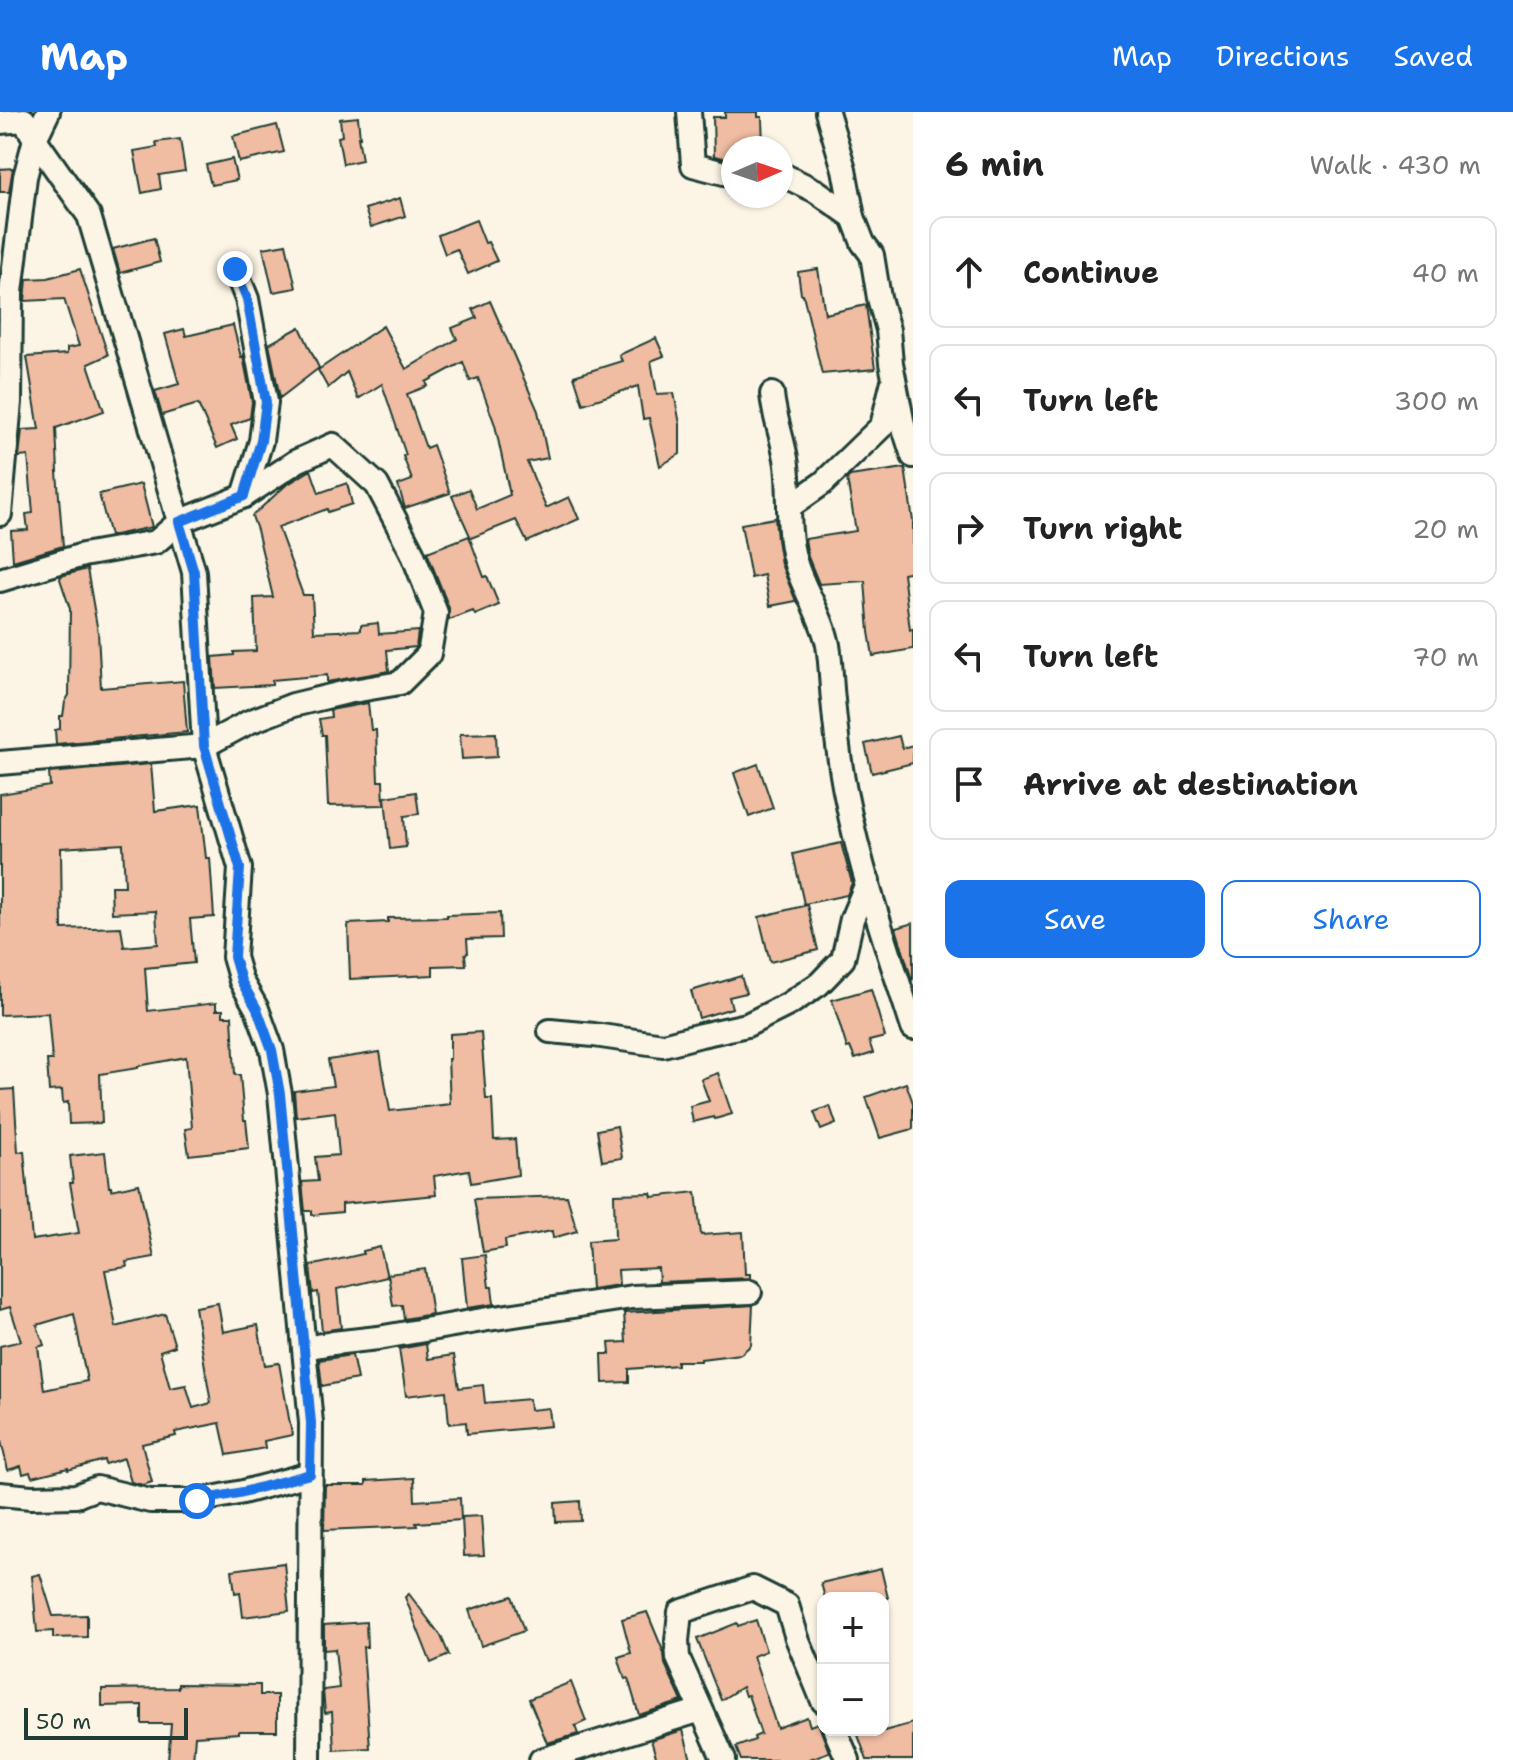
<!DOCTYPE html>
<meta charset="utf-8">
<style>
:root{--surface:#fff;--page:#f2f2f2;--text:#222;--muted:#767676;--line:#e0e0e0;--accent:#1a73e8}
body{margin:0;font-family:"Shantell Sans",sans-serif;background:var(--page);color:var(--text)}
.controls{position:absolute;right:24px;bottom:24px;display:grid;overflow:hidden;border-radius:16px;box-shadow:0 2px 6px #0004}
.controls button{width:72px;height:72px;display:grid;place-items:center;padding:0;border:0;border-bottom:2px solid var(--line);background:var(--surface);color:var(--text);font:40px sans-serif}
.compass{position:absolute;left:721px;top:24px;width:72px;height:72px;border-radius:50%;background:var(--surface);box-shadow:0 2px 6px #0004;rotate:88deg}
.scale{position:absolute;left:24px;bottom:20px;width:164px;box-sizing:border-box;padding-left:8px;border:4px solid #1f3d34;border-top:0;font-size:22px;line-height:28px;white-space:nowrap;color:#1f3d34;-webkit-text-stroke:6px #fcf5e5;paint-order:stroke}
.stop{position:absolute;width:24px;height:24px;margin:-18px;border:6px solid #1a73e8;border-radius:50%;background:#fff}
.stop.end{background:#1a73e8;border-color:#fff;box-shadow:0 2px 8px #0008}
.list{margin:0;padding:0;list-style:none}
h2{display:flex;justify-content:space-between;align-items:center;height:104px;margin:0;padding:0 32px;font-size:34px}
h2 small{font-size:26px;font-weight:400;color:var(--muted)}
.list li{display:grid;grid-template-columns:52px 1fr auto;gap:24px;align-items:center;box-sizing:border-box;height:112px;margin:0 16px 16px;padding:0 16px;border:2px solid var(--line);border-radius:16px}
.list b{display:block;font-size:30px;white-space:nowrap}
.list em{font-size:26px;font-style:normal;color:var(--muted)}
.actions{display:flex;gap:16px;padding:24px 32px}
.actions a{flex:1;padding:18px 0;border:2px solid var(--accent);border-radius:16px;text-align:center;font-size:28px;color:var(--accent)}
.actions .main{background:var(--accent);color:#fff}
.icon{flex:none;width:44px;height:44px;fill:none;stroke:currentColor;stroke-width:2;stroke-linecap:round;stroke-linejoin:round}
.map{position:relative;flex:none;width:913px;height:1648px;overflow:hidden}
header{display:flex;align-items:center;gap:48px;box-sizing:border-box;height:112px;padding:0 40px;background:var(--accent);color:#fff}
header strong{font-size:38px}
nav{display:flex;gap:44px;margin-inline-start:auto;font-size:28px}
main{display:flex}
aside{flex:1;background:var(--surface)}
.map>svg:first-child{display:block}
.building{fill:#f0bca2;stroke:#1f3d34;stroke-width:2;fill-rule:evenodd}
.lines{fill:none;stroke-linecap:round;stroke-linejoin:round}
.street-casing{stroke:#1f3d34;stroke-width:28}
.street{stroke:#fcf5e5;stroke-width:22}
.route{stroke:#1a73e8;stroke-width:10}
</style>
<header>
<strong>Map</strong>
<nav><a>Map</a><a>Directions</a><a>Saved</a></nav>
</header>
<main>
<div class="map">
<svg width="913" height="1648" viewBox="0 0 913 1648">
<rect width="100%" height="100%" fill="#fcf5e5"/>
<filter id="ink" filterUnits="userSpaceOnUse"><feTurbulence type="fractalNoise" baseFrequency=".0125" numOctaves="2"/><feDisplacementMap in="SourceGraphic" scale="16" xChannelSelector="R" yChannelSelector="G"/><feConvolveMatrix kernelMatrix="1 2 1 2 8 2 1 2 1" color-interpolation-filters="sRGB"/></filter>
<g filter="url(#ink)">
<g class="building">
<polygon points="725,0 758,0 758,5 762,5 763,36 733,36 733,48 714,44 713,5 725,5"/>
<polygon points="358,5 360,25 358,25 362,48 343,52 338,25 342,24 340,7"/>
<polygon points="277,13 284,40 239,50 233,24"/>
<polygon points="180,27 185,59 159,63 161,77 142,81 134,39 157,35 156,30"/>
<polygon points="232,47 237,68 211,73 206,53"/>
<polygon points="13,56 9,80 0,80 0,57"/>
<polygon points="400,86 405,104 371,115 365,97"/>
<polygon points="476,108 485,131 488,130 497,149 468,162 457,137 445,142 438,123"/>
<polygon points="154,126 160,150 120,161 113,137"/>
<polygon points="286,132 296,176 273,180 263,136"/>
<polygon points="80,157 108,243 88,252 104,299 56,316 58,360 57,360 63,434 13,449 11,419 28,418 26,402 33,401 28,344 19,345 22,318 39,317 27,245 67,242 67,236 79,234 64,187 25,189 27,167 48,166"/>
<polygon points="818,157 825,202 866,193 875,257 822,262 803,182 801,182 798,160"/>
<polygon points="490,189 538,299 548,346 527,350 546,396 569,385 579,407 527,430 516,408 471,426 452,384 469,377 477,397 510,383 495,313 478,266 470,269 463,250 426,270 428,274 407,282 426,336 433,333 450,381 405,396 398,373 412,368 403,344 406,343 382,272 358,287 347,260 328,276 318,258 383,214 406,257 457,227 452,216 477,206 473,197"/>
<polygon points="233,213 241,245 243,244 252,290 250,306 231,313 237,327 217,336 198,292 162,303 155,279 179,272 165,222 184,217 186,224"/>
<polygon points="300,215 319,256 280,286 269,232"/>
<polygon points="656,226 664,244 651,249 657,282 674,281 680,312 680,342 660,354 649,306 643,307 638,274 583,292 574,264 622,249 619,243"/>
<polygon points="905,356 913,409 913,459 903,461 910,518 913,517 913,537 873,544 869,520 865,469 819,472 808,445 805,427 856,419 847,367 850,364"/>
<polygon points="311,358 319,381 347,371 352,392 328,400 327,397 278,415 303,483 312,483 314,520 361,518 361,513 378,511 379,522 418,519 416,535 387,538 389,559 327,570 327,563 272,568 272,573 215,576 213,545 234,543 234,540 256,539 254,486 273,485 257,418 252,404 285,374"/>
<polygon points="141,372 152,415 110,424 99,382"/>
<polygon points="775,406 777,427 781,452 796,489 770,494 764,463 751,466 741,412"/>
<polygon points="469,424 484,465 487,464 499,493 475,503 473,499 449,508 449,496 427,440"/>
<polygon points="87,457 98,520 101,576 183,569 187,620 56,632 55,618 60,617 60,604 63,604 65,590 69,583 70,497 60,467 61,464"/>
<polygon points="368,591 371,618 376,618 378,669 383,669 384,693 328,694 325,623 322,623 319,607 331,605 330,598"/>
<polygon points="496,621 497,645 462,647 460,622"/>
<polygon points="899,624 902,636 913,633 913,651 872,661 865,632"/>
<path d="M151,652L155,699L200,693L206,746H210L214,805L190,807L194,851L145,856L148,899L216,891V898H223V904H232L235,963H240L244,1008H246L249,1036L189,1043L185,1017L192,1016L186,945L138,954V956L100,962L102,1011L69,1012L68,990L63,991L62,978L49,979L47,948H52L48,901L0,903V682L50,674L49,661ZM123,732L125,774H111L112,801L156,799L158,832L124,835L121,815L62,817L61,736Z"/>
<polygon points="758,652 773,696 749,705 734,661"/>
<polygon points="416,680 419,702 404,704 406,735 390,737 385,685"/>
<polygon points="841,731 852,771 847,783 804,792 793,742"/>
<polygon points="807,793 818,838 770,850 759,805"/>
<polygon points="500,801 501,826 467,827 468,841 465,842 466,853 433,854 433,863 350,867 348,812 388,810 388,806 447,805 447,803"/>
<polygon points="913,811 913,867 912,868 896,816"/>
<polygon points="741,864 746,881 729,885 732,896 699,906 691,879"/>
<polygon points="871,877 885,925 869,929 873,941 855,947 850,935 847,936 832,888"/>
<polygon points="481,920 486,987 492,987 494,1028 515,1027 518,1063 471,1071 469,1058 434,1064 436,1083 342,1092 342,1100 312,1103 312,1099 305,1099 302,1070 318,1069 315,1045 339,1043 335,1000 296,1005 294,979 333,974 328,948 380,940 390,999 450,992 448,947 450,947 450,922"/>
<polygon points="718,961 732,1002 715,1007 714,1005 693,1010 690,994 709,989 701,967"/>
<polygon points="906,971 913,991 913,1017 880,1026 866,985"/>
<path d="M14,977L18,1040L24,1039L32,1128L79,1121L70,1071H73L70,1044L105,1040L109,1075H111V1078L139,1072L154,1145L126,1150L127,1155L105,1158L116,1215L165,1202L175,1234L160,1239L170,1276L186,1273L193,1296L211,1291L195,1195L218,1191L223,1220L258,1213L265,1253L279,1251L292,1323L264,1329L265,1336L227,1343L220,1311L175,1320L176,1324L142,1332L152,1370L143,1373L131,1370L124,1346L105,1352L104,1348L68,1358V1356L32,1365L30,1360L23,1362L21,1354L8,1358L0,1325V1234L21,1229L10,1195L0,1198V978ZM74,1202L87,1269L44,1278L38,1235L44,1233L37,1213Z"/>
<polygon points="830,994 836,1012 821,1018 814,1000"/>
<polygon points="617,1014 622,1046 602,1049 597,1018"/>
<polygon points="696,1080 701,1123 743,1120 745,1162 750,1162 750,1166 659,1170 658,1156 618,1158 619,1173 591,1177 588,1129 615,1127 614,1082 651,1081 652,1085"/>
<polygon points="567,1084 577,1119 553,1126 552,1119 505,1128 506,1136 483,1140 474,1087"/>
<polygon points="380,1135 387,1165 337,1177 341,1216 322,1219 318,1180 313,1181 310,1154 363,1142 363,1139"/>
<polygon points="485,1143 489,1175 492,1175 494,1192 467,1196 462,1146"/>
<polygon points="425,1157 432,1202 404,1207 402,1193 393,1194 388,1162"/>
<polygon points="753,1193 751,1233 741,1242 701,1247 701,1249 677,1249 677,1253 629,1257 629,1270 603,1271 602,1242 610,1242 609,1231 626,1230 624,1201"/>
<polygon points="426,1232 428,1247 454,1243 459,1276 483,1273 485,1291 529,1287 530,1298 549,1296 551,1314 467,1322 466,1310 449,1312 446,1279 406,1284 399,1237"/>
<polygon points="352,1243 357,1267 322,1274 319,1248"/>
<polygon points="414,1366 415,1389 460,1386 461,1408 416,1411 417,1414 324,1418 325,1373 366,1373 366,1369"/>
<polygon points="580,1389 581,1409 556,1410 555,1391"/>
<polygon points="481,1404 484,1443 464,1444 462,1405"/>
<polygon points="284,1451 289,1499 243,1505 240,1480 235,1481 232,1458"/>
<polygon points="881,1457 888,1486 825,1486 821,1471"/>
<polygon points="40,1462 53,1504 87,1503 87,1525 53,1526 53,1519 37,1520 32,1464"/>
<polygon points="409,1482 441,1524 449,1543 431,1551 405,1485"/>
<polygon points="512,1484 524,1519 481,1534 469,1498"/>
<polygon points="647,1500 664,1541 665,1552 682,1589 639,1603 628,1566 625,1567 618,1545 631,1541 622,1507"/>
<polygon points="756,1508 766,1539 753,1544 777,1616 807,1605 810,1614 818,1611 829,1640 807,1648 741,1648 736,1635 755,1628 754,1625 761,1622 748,1583 745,1584 742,1575 721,1588 697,1527 737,1511 738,1514"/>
<polygon points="366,1510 367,1535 363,1535 370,1636 334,1638 332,1600 325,1601 323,1578 339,1576 335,1537 324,1538 324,1513"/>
<polygon points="571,1570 586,1609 575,1614 578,1622 547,1631 529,1587"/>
<polygon points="178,1572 260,1573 260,1583 277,1583 277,1619 239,1619 239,1621 195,1624 193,1648 168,1648 171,1612 142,1612 142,1593 102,1594 102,1577 178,1576"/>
<polygon points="913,1611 913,1648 867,1648 858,1623 871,1618 883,1618 883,1615 884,1619"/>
<polygon points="683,1618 691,1648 657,1648 651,1628"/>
</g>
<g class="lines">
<g class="street-casing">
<g id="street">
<polyline points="689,0 693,53 724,61 733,62"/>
<polyline points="827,0 844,57 853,105 863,131 872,143 879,186 888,218 891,251 903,313 913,344"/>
<polyline points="0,10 24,8 35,27 89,104 194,460 204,634 240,756 234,845 241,869 257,897 272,938 280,982 311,1311 309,1648"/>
<polyline points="781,64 785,64 816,79 853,105"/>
<path d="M772,282C774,306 784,329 787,353C791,385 786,418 795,449C803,478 822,503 828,533C831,551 831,570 833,588C836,620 839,652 846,684C861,761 889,841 913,916"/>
<polyline points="789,395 823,371 882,314 892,273"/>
<polyline points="0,402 10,290 11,180 25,65 35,27 48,0"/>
<polyline points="0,468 83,443 156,430 179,410 244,384 261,329 266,290 247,187 235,157"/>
<polyline points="0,651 204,634 249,610 293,593 347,580 400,571 429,542 436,501 412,440 377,373 333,333 297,349 244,384"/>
<polyline points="550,919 594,923 663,933 701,923 747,913 789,892 819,872 843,847 852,807 868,769"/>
<polyline points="304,1236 333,1231 378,1226 488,1207 632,1185 750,1180"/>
<polyline points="0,1382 31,1385 76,1384 97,1376 150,1389 197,1389 243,1380 310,1362"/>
<polyline points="835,1618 848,1648"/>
<polyline points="541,1648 701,1598"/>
<polyline points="724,1648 678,1546 677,1529 680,1500 753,1476 787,1493 797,1526 823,1589"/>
</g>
</g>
<use href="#street" class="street"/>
</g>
</g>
<g class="lines" filter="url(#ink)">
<polyline class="route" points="197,1389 243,1380 310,1362 311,1311 280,982 272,938 257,897 241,869 234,845 240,756 204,634 194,460 179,410 244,384 261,329 266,290 247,187 235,157"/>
</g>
</svg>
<div class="controls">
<button>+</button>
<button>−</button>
</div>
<svg class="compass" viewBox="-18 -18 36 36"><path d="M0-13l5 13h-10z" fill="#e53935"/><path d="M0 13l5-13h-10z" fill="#767676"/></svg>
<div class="scale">50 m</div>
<div class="stop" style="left:197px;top:1389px"></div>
<div class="stop end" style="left:235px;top:157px"></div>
</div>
<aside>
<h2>6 min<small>Walk · 430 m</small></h2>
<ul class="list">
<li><svg class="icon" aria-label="ahead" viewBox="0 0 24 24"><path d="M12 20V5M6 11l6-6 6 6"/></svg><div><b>Continue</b></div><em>40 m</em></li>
<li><svg class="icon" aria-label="left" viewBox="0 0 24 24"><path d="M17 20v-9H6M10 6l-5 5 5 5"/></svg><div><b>Turn left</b></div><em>300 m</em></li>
<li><svg class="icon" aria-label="right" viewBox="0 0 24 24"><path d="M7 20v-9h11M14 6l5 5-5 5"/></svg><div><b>Turn right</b></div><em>20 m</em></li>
<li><svg class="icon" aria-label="left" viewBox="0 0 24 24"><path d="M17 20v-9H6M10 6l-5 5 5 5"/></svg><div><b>Turn left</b></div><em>70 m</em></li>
<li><svg class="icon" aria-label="arrive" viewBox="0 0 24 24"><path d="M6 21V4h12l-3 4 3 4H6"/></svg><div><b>Arrive at destination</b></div></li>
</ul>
<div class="actions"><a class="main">Save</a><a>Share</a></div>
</aside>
</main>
